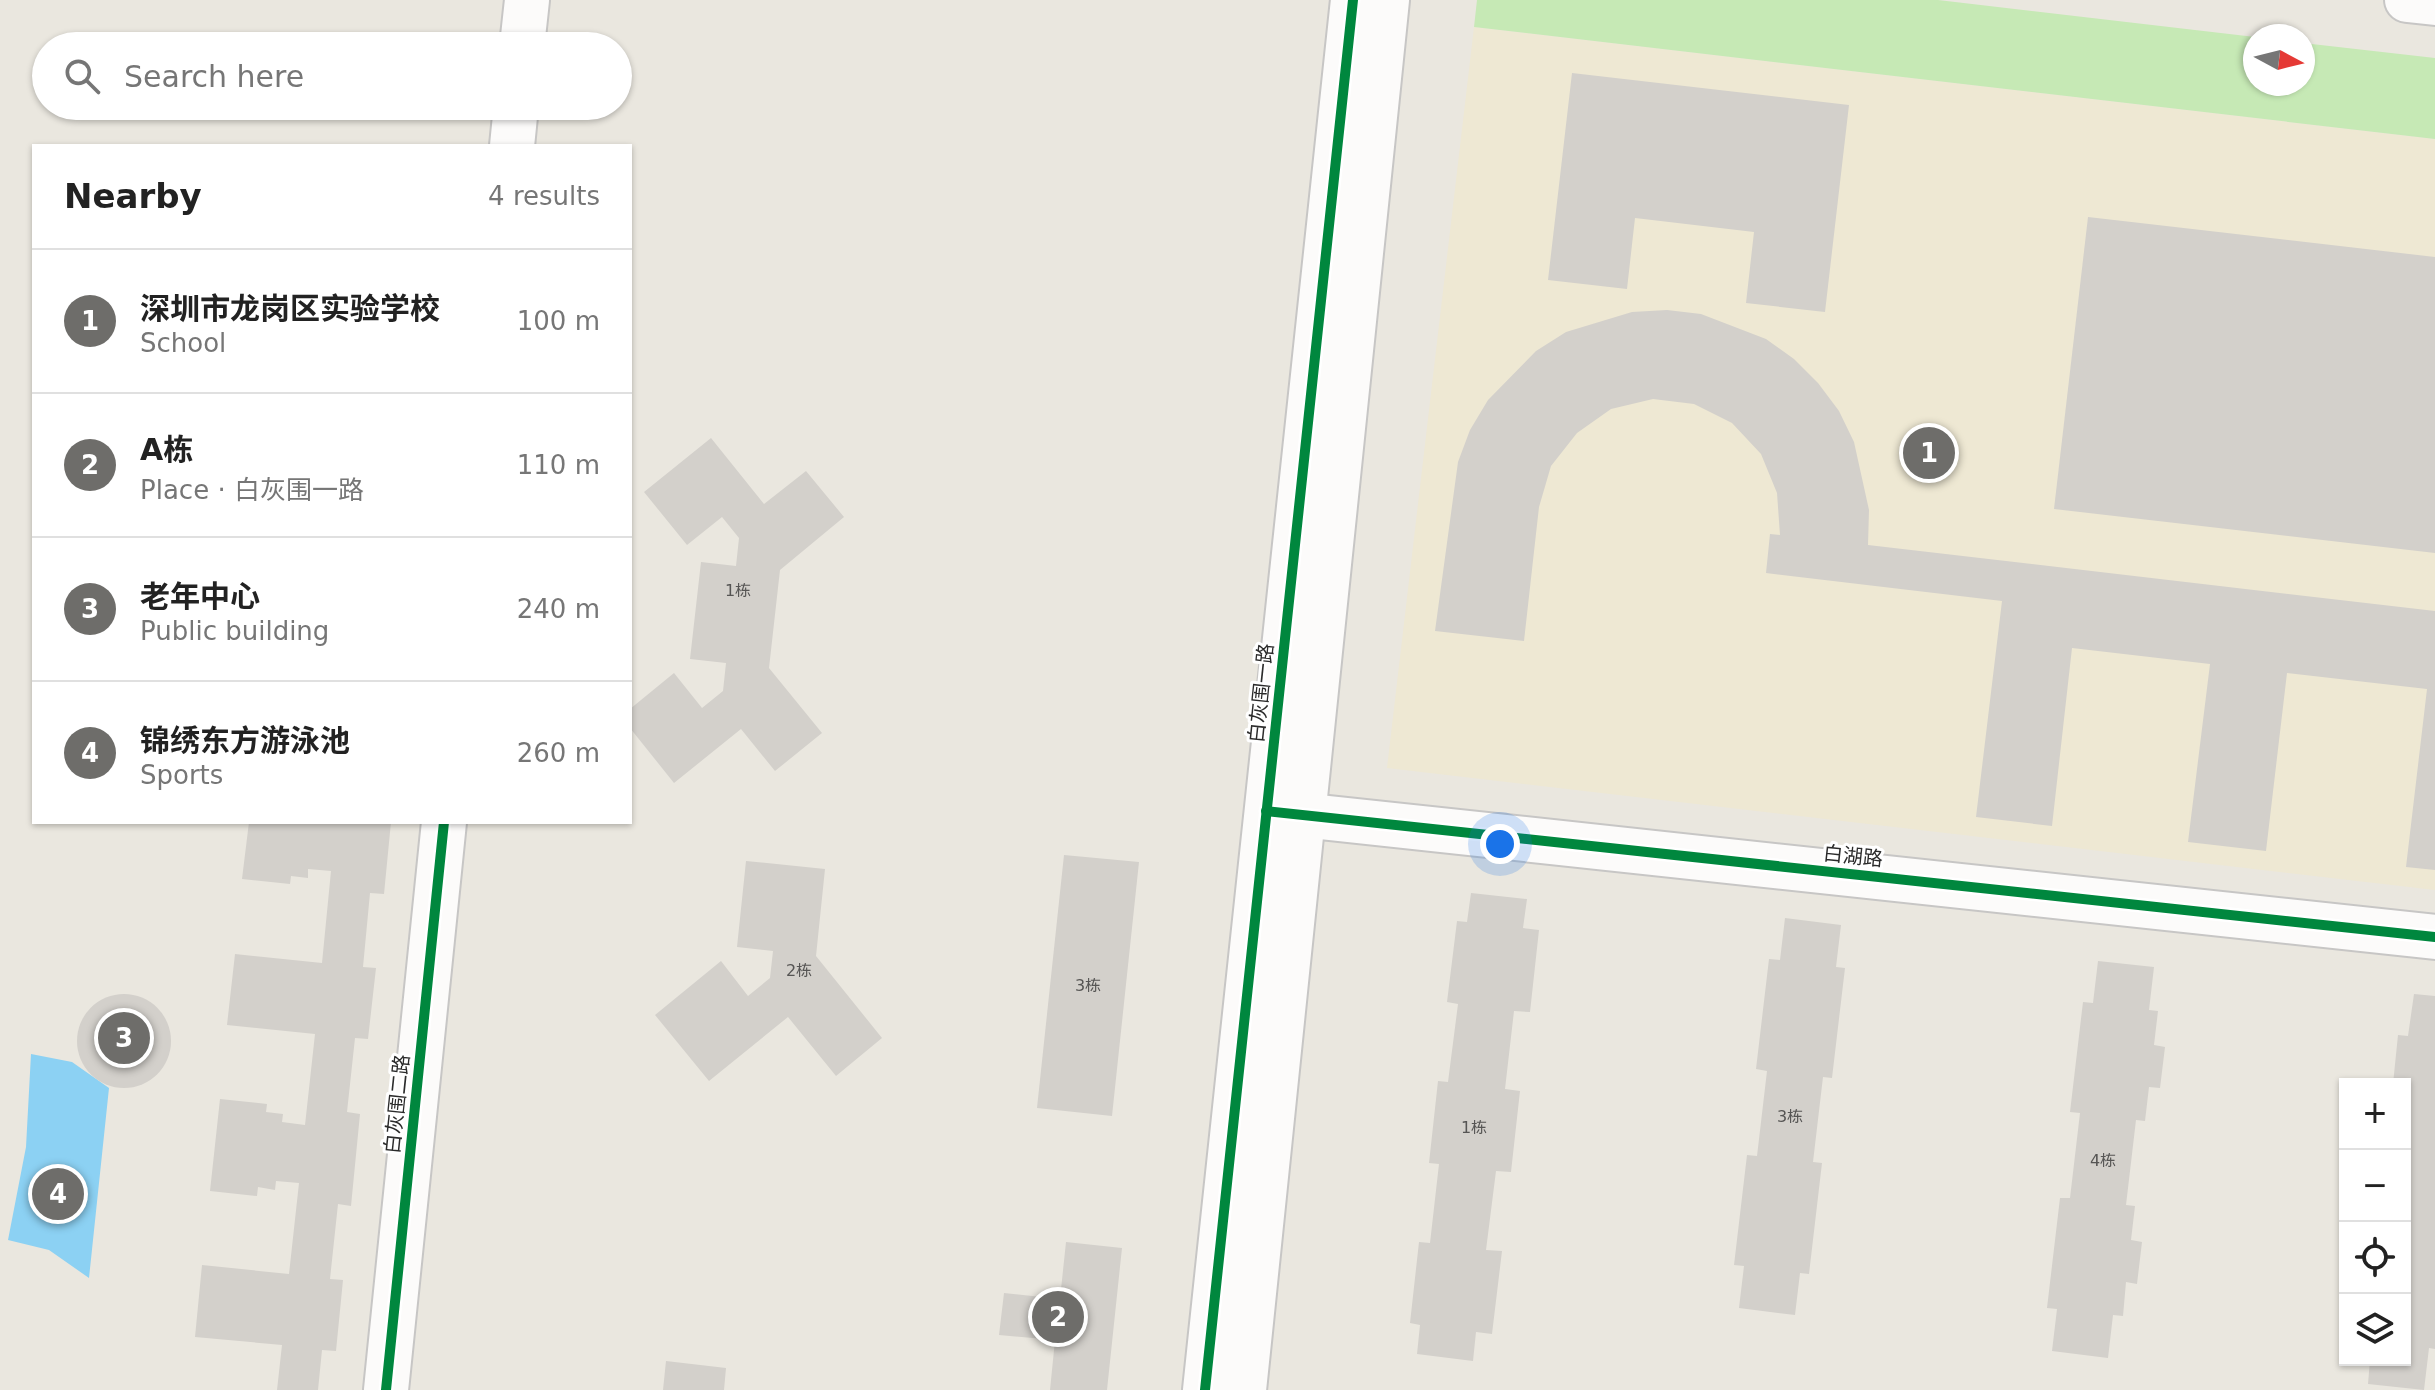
<!DOCTYPE html>
<meta charset="utf-8">
<style>
:root{--surface:#fff;--page:#f6f6f6;--text:#222;--muted:#767676;--line:#e0e0e0;--accent:#6e6d6a}
body{margin:0;font-family:"DejaVu Sans","Noto Sans SC",sans-serif;background:var(--page);color:var(--text)}
.controls{position:absolute;right:24px;bottom:24px;display:grid;overflow:hidden;border-radius:0px;box-shadow:0 2px 6px #0004}
.controls button{width:72px;height:72px;display:grid;place-items:center;padding:0;border:0;border-bottom:2px solid var(--line);background:var(--surface);color:var(--text);font:40px sans-serif}
.compass{position:absolute;left:2243px;top:24px;width:72px;height:72px;border-radius:50%;background:var(--surface);box-shadow:0 2px 6px #0004;rotate:97deg}
.you{position:absolute;left:1500px;top:844px;width:28px;height:28px;margin:-20px;border:6px solid #fff;border-radius:50%;background:#1a73e8;box-shadow:0 0 0 12px #1a73e833}
.badge{display:grid;place-items:center;width:52px;height:52px;border-radius:50%;background:var(--accent);color:#fff;font-size:26px;font-weight:700}
.pin{position:absolute;translate:-50% -50%;border:4px solid #fff;box-shadow:0 2px 8px #0006}
.list{margin:0;padding:0;list-style:none}
h2{display:flex;justify-content:space-between;align-items:center;height:104px;margin:0;padding:0 32px;font-size:34px}
h2 small{font-size:26px;font-weight:400;color:var(--muted)}
.list li{display:grid;grid-template-columns:52px 1fr auto;gap:24px;align-items:center;box-sizing:border-box;height:144px;padding:0 32px;border-top:2px solid var(--line)}
.list b{display:block;font-size:30px;white-space:nowrap}
.list p{margin:0;font-size:26px;white-space:nowrap;color:var(--muted)}
.list em{font-size:26px;font-style:normal;color:var(--muted)}
.icon{flex:none;width:44px;height:44px;fill:none;stroke:currentColor;stroke-width:2;stroke-linecap:round;stroke-linejoin:round}
.map{position:relative;flex:none;width:2435px;height:1390px;overflow:hidden}
.search{position:absolute;background:var(--surface);box-shadow:0 2px 6px #0004;left:32px;top:32px;width:600px;height:88px;display:flex;align-items:center;gap:20px;box-sizing:border-box;padding:0 28px;border-radius:44px;color:var(--muted);font-size:30px}
.panel{position:absolute;background:var(--surface);box-shadow:0 2px 6px #0004;left:32px;top:144px;width:600px;height:680px;border-radius:0px}
.map>svg:first-child{display:block}
.education{fill:#eee8d3}
.green{fill:#c6e9b5}
.water{fill:#8cd1f3}
.building{fill:#d3d0cb}
.lines{fill:none;stroke-linecap:round;stroke-linejoin:round}
.minor-casing{stroke:#c7c6c5;stroke-width:48}
.minor{stroke:#fcfbfa;stroke-width:44}
.cycleway-casing{stroke:#fff;stroke-width:15}
.cycleway{stroke:#00873e;stroke-width:10}
.labels{text-anchor:middle;stroke-width:6;stroke-linejoin:round;paint-order:stroke}
.number-label{font-size:16px;fill:#565554}
.street-label{font-size:20px;fill:#2b2b2b;stroke:#fff}
</style>
<div class="map">
<svg width="2435" height="1390" viewBox="0 0 2435 1390">
<rect width="100%" height="100%" fill="#eae7df"/>
<polygon class="education" points="1474,27 2435,139 2435,890 1387,768"/>
<polygon class="green" points="1477,0 1938,0 2255,37 2255,84 2303,84 2303,43 2435,58 2435,139 1474,27"/>
<polygon class="water" points="31,1054 72,1062 109,1088 89,1278 49,1250 8,1240 26,1147"/>
<g class="building">
<polygon points="1572,73 1849,105 1825,312 1746,303 1754,232 1635,218 1627,289 1548,280"/>
<polygon points="2088,217 2435,257 2435,553 2054,509"/>
<polygon points="1667,310 1701,314 1766,339 1794,359 1818,383 1839,411 1854,442 1869,510 1868,545 2435,611 2435,870 2406,867 2427,689 2287,673 2266,851 2188,842 2210,664 2072,648 2052,826 1976,817 2002,601 1766,573 1770,534 1780,535 1777,493 1761,454 1732,423 1694,404 1653,399 1611,409 1577,433 1551,466 1539,507 1524,641 1435,631 1458,462 1470,430 1488,400 1536,351 1566,332 1632,312"/>
<polygon points="711,438 764,504 806,471 844,517 780,570 769,668 822,733 775,771 741,729 674,783 630,728 630,709 674,673 702,708 723,691 726,663 690,659 701,562 736,566 739,538 722,517 687,545 644,492"/>
<polygon points="249,822 391,822 384,894 370,893 363,967 376,968 368,1039 355,1038 347,1112 360,1114 351,1206 338,1204 330,1279 343,1280 336,1351 322,1350 318,1390 277,1390 282,1345 195,1337 202,1265 289,1274 299,1183 276,1181 275,1190 258,1187 257,1196 210,1191 220,1099 267,1104 266,1112 283,1114 282,1122 305,1125 315,1034 227,1025 235,954 322,963 331,871 308,869 308,878 291,876 290,884 242,879"/>
<polygon points="1064,855 1139,862 1112,1116 1037,1108"/>
<polygon points="746,861 825,869 816,956 882,1038 836,1076 788,1017 709,1081 655,1015 721,961 748,996 770,978 773,951 737,947"/>
<polygon points="1471,893 1527,899 1523,928 1539,930 1530,1012 1514,1011 1505,1089 1520,1091 1511,1172 1496,1171 1486,1250 1502,1251 1492,1334 1476,1332 1473,1361 1417,1354 1420,1325 1410,1323 1419,1242 1430,1243 1439,1164 1429,1163 1438,1081 1448,1082 1458,1004 1447,1002 1457,921 1467,922"/>
<polygon points="1785,918 1841,925 1836,967 1845,968 1832,1078 1823,1077 1813,1162 1822,1163 1809,1274 1800,1273 1795,1315 1739,1308 1744,1266 1734,1265 1747,1155 1757,1156 1767,1071 1756,1069 1769,959 1780,960"/>
<polygon points="2098,961 2154,967 2149,1010 2158,1011 2154,1045 2165,1047 2160,1088 2149,1087 2145,1121 2136,1120 2126,1205 2135,1206 2131,1240 2142,1242 2137,1284 2126,1282 2123,1316 2113,1315 2108,1358 2052,1351 2057,1309 2047,1308 2060,1198 2070,1198 2080,1113 2070,1112 2083,1002 2093,1003"/>
<polygon points="2414,994 2435,996 2435,1349 2429,1348 2424,1390 2368,1384 2370,1360 2405,1360 2405,1084 2393,1084 2398,1035 2408,1036"/>
<circle cx="124" cy="1041" r="47"/>
<polygon points="1066,1242 1122,1248 1107,1390 1050,1390 1055,1340 999,1335 1004,1293 1060,1299"/>
<polygon points="666,1361 726,1368 724,1390 663,1390"/>
</g>
<g class="lines">
<g class="minor-casing">
<g id="minor">
<polyline points="2407,0 2435,3"/>
<polyline points="522,46 527,0"/>
<polyline points="512,146 516,106"/>
<polyline points="1273,812 2435,937"/>
<polyline points="386,1390 444,822"/>
<polyline points="1205,1390 1353,0"/>
<polyline points="1244,1390 1387,0"/>
</g>
</g>
<use href="#minor" class="minor"/>
<g class="cycleway-casing">
<g id="cycleway">
<polyline points="1266,811 2435,937"/>
<polyline points="386,1390 444,822"/>
<polyline points="1205,1390 1353,0"/>
</g>
</g>
<use href="#cycleway" class="cycleway"/>
</g>
<g class="labels">
<g class="number-label">
<text x="738" y="596">1栋</text>
<text x="799" y="976">2栋</text>
<text x="1088" y="991">3栋</text>
<text x="1790" y="1122">3栋</text>
<text x="1474" y="1133">1栋</text>
<text x="2103" y="1166">4栋</text>
</g>
<g class="street-label">
<text transform="translate(1261 693) rotate(-84)" y="7">白灰围一路</text>
<text transform="translate(1853 856) rotate(6)" y="7">白湖路</text>
<text transform="translate(397 1104) rotate(-84)" y="7">白灰围二路</text>
</g>
</g>
</svg>
<div class="controls">
<button>+</button>
<button>−</button>
<button><svg class="icon" aria-label="locate" viewBox="0 0 24 24"><circle cx="12" cy="12" r="6"/><path d="M12 2v4M12 18v4M2 12h4M18 12h4"/></svg></button>
<button><svg class="icon" aria-label="layers" viewBox="0 0 24 24"><path d="M12 4l9 5-9 5-9-5zM3 14l9 5 9-5"/></svg></button>
</div>
<svg class="compass" viewBox="-18 -18 36 36"><path d="M0-13l5 13h-10z" fill="#e53935"/><path d="M0 13l5-13h-10z" fill="#767676"/></svg>
<div class="you"></div>
<div class="pin badge" style="left:1929px;top:453px">1</div>
<div class="pin badge" style="left:1058px;top:1317px">2</div>
<div class="pin badge" style="left:124px;top:1038px">3</div>
<div class="pin badge" style="left:58px;top:1194px">4</div>
<div class="search"><svg class="icon" aria-label="search" viewBox="0 0 24 24"><circle cx="10" cy="10" r="6"/><path d="M15 15l6 6"/></svg>Search here</div>
<section class="panel">
<h2>Nearby<small>4 results</small></h2>
<ul class="list">
<li><span class="badge">1</span><div><b>深圳市龙岗区实验学校</b><p>School</p></div><em>100 m</em></li>
<li><span class="badge">2</span><div><b>A栋</b><p>Place · 白灰围一路</p></div><em>110 m</em></li>
<li><span class="badge">3</span><div><b>老年中心</b><p>Public building</p></div><em>240 m</em></li>
<li><span class="badge">4</span><div><b>锦绣东方游泳池</b><p>Sports</p></div><em>260 m</em></li>
</ul>
</section>
</div>
